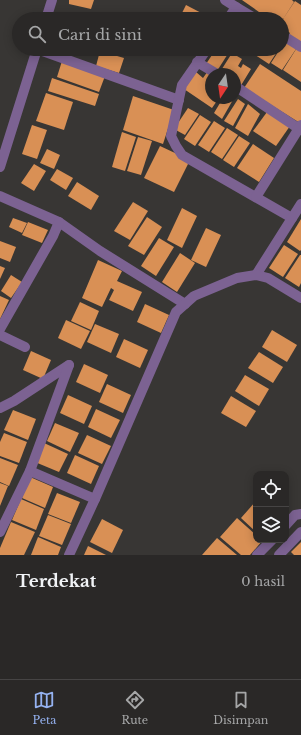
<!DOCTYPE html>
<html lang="id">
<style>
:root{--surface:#2a2827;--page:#363433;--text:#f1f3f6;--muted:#a5a6a7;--line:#464444;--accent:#95b2f1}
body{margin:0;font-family:"Libre Baskerville",serif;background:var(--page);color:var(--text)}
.controls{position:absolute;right:12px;bottom:12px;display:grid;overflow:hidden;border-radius:8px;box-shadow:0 2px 10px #0003}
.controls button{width:36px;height:36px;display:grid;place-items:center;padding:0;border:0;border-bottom:1px solid var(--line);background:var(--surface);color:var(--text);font:20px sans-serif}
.compass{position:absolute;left:205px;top:68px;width:36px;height:36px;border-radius:50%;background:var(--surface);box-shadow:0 2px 10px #0003;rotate:193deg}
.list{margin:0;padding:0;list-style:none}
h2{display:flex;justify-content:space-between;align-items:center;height:52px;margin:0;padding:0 16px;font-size:17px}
h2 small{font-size:13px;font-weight:400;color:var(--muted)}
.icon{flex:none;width:22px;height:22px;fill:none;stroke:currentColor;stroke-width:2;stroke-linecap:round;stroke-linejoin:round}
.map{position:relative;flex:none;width:301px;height:555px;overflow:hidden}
.search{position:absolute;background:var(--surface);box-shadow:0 2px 10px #0003;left:12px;right:12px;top:12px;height:44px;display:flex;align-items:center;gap:10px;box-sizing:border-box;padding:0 14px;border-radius:22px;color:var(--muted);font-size:15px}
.sheet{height:124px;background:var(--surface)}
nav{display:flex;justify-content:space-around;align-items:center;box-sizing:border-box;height:56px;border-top:1px solid var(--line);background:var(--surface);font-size:11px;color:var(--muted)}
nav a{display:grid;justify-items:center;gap:2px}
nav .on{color:var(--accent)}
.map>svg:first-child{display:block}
.building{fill:#d99055}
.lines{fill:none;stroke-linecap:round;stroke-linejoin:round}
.minor{stroke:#7c6292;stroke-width:10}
</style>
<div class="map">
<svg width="301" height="555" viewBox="0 0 301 555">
<rect width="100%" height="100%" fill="#383634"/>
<g class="building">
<polygon points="69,0 94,0 91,9 69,4"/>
<polygon points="242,0 292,0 294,2 283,19 295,1 301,5 301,43 289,35 290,33 282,27 282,19 269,19"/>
<polygon points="186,5 209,17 208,19 179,19"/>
<polygon points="237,9 253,19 230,19"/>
<polygon points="90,13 107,19 88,19"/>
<polygon points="287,39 298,46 282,70 271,63 280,49 282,49 282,47"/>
<polygon points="298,46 301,48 301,82 283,70"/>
<polygon points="107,49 128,49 126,56"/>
<polygon points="216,49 231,49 217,71 206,64"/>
<polygon points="246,49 279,49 269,64"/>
<polygon points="100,51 124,58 119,73 96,66"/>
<polygon points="232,53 242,59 238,66 241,68 243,64 251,69 240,87 235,84 235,74 224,74 220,72"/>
<polygon points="62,61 105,76 99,92 57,77"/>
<polygon points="260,64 301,91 301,121 300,123 244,88"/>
<polygon points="208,71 211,73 211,98 219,98 212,108 184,89 196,72 203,78"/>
<polygon points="52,78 99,94 95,106 48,91"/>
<polygon points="46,93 73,102 64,130 36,121"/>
<polygon points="133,96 174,110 163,144 123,130"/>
<polygon points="223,98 234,98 222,119 214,113"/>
<polygon points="238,99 245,104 233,126 224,121"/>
<polygon points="248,104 260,114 248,136 235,128"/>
<polygon points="188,108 199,114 185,135 174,129"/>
<polygon points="267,112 290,126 276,146 253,131"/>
<polygon points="200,115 211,122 195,146 184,139"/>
<polygon points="214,121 225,128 209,152 198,145"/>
<polygon points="32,125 47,130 37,159 22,154"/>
<polygon points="227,128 238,135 222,159 211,152"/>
<polygon points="122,132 136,137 125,171 112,167"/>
<polygon points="239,136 250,143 234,167 223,160"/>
<polygon points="138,137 152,141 141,175 127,171"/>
<polygon points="253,144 274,158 259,182 237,168"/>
<polygon points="160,146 190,160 174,192 144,178"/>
<polygon points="47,149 60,155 54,169 40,163"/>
<polygon points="34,164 46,171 34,191 21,183"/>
<polygon points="57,169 73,178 66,190 50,180"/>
<polygon points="77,182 99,196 91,210 68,196"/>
<polygon points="133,202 148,211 130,240 114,231"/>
<polygon points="182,208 197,216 182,248 167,240"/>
<polygon points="147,217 162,227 144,255 128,246"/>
<polygon points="13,218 27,223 22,233 9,227"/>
<polygon points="301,219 301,250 300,251 287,242"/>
<polygon points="28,222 48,230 42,243 22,235"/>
<polygon points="206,228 221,235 206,267 191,260"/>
<polygon points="159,238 174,247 156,276 141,266"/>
<polygon points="0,241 16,247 10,262 0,258"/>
<polygon points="284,245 298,254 283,277 269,268"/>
<polygon points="180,253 195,263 177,292 162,282"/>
<polygon points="300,255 301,255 301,283 299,287 285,278"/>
<polygon points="98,260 122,271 117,281 142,292 133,311 109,300 114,290 111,288 102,307 82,298"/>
<polygon points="0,266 5,268 0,279"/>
<polygon points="11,275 22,282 11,298 1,291"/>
<polygon points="0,296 9,300 0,319"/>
<polygon points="80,302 99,311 91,330 71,321"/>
<polygon points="145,304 169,315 161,333 137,322"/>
<polygon points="66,320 90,331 81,349 58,338"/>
<polygon points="95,324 119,334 111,353 87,342"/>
<polygon points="272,330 297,345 287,362 262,347"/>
<polygon points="124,339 148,350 140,368 116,357"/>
<polygon points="31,351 51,360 43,379 23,370"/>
<polygon points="259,352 283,367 273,383 248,368"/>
<polygon points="84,364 108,375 100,393 76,382"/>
<polygon points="245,375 269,389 259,406 235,391"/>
<polygon points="107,384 131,395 123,413 99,402"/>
<polygon points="68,395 92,406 84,424 60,413"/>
<polygon points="231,396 256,411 246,427 221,413"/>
<polygon points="96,409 120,420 111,438 88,427"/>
<polygon points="13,410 36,419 28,440 4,430"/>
<polygon points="55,423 79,433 70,452 47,441"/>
<polygon points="4,433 27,442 19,463 0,456 0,442"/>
<polygon points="87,435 111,446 102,464 78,453"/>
<polygon points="44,443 68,454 59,472 35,462"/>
<polygon points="75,455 99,466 91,484 67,473"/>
<polygon points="0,458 18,465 9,486 0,482"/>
<polygon points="30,477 53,487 45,508 22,498"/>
<polygon points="0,483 8,486 0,506"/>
<polygon points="57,493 80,502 71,523 48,514"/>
<polygon points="21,499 44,509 36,530 12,520"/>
<polygon points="256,501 256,532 241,518"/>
<polygon points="48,515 71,524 62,545 39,536"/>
<polygon points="237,518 256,535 256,540 263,540 250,555 241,555 220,537"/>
<polygon points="102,519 123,530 112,553 90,542"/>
<polygon points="11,522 35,532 24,555 0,555 0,548"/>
<polygon points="38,537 61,547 58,555 31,555"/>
<polygon points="217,538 237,555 202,555"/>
<polygon points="301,542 301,555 294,555 291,552"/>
<polygon points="88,546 106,555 84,555"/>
</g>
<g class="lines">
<g class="minor">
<polyline points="225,0 236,7 228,19"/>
<polyline points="236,7 256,19"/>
<polyline points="46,19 52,0"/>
<polyline points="282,35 301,47"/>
<polyline points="37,49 179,100"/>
<polyline points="207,49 182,85 171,136 176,146 182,155 292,218"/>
<polyline points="197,62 217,74"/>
<polyline points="235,86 301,130"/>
<polyline points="0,167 37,49"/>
<polyline points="0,196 59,222 100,251 185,304"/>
<polyline points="256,197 301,125"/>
<polyline points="256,275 301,204"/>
<polyline points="0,329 53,236 59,222"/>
<polyline points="0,335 25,347"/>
<polyline points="0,408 14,401 69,365"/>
<polyline points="30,471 95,499"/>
<polyline points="286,525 295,515 301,514"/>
<polyline points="0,532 30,471 69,365"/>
<polyline points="69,555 95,499 176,312 194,296 237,278 256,275 268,278 301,298"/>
<polyline points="257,555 272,540"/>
<polyline points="279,555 301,532"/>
</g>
</g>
</svg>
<div class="controls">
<button><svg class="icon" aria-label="locate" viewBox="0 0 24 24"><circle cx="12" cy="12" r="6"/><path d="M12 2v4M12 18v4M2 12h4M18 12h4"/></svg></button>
<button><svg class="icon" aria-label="layers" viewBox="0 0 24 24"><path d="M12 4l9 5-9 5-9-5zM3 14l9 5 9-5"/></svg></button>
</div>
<svg class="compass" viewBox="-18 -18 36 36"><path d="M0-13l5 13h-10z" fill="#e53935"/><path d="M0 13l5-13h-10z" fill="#a5a6a7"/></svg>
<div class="search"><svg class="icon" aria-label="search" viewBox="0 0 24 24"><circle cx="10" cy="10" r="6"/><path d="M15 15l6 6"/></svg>Cari di sini</div>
</div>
<section class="sheet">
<h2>Terdekat<small>0 hasil</small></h2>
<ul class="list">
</ul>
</section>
<nav>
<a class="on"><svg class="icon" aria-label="map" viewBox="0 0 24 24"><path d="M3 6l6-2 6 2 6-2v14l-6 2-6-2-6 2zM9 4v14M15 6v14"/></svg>Peta</a>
<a><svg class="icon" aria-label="directions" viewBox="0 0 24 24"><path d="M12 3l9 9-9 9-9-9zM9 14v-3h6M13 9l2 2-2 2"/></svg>Rute</a>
<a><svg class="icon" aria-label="saved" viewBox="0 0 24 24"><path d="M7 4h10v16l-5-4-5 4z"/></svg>Disimpan</a>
</nav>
